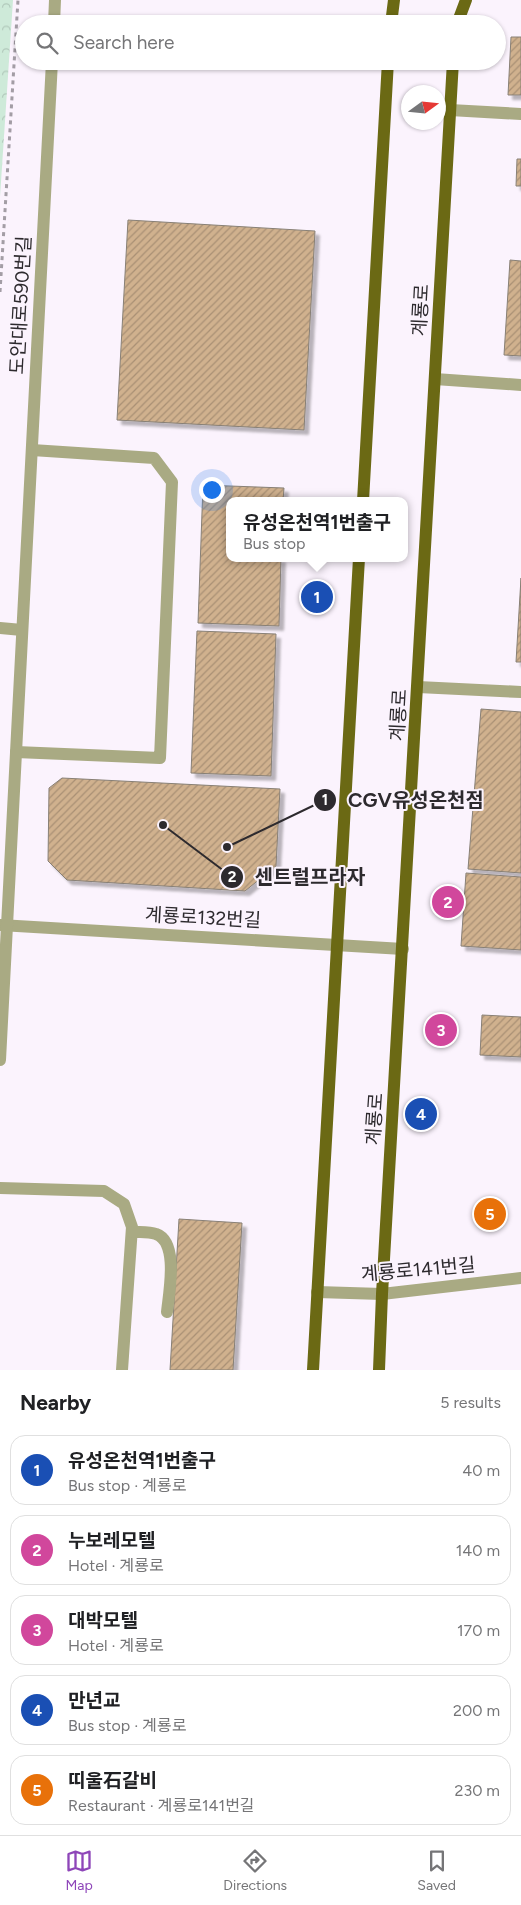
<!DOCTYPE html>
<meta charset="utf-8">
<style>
:root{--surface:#fff;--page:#f2f2f2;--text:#202124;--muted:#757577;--line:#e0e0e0;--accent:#8e46b9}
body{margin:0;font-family:Figtree,"Noto Sans KR",sans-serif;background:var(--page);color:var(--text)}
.compass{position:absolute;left:401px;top:85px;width:45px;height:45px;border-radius:50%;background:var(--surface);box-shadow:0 1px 4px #0004;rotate:75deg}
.you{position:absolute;left:211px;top:489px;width:18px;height:18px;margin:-12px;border:4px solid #fff;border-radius:50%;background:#1a73e8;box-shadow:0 0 0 8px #1a73e833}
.badge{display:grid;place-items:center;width:32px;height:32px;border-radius:50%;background:var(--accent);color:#fff;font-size:16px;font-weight:700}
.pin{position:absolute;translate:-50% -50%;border:2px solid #fff;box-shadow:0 1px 5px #0006}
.popup{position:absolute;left:226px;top:497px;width:182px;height:65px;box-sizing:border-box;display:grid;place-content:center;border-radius:10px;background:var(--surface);filter:drop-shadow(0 1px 4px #0005);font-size:16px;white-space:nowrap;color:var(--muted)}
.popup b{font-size:19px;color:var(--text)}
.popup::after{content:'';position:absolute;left:50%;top:100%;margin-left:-10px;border:10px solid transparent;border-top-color:var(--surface)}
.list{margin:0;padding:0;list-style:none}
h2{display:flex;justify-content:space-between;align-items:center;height:65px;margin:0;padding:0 20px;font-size:21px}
h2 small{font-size:16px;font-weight:400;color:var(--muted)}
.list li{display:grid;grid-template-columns:32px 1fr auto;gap:15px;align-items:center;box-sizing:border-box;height:70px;margin:0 10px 10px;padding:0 10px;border:1px solid var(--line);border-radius:15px}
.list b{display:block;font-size:19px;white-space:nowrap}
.list p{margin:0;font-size:16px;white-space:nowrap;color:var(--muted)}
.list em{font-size:16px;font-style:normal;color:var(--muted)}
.icon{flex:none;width:28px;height:28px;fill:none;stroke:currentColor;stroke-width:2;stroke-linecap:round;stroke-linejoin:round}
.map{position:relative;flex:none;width:521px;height:1370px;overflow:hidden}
.search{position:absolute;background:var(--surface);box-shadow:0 1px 4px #0004;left:15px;right:15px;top:15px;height:55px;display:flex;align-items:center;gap:12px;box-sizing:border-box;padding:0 18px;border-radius:28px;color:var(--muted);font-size:19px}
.sheet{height:465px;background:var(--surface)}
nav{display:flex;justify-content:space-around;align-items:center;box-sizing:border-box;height:70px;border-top:1px solid var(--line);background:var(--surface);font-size:14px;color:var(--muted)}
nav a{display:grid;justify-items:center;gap:2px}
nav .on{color:var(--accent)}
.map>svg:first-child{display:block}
.forest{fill:url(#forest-crowns)}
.building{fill:url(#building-hatch);stroke:#888076;filter:url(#shadow)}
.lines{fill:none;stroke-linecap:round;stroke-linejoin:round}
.path{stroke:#a39da5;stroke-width:3;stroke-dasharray:4 4;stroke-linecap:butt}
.service{stroke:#a9aa83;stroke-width:12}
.minor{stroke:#a9aa83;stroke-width:12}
.primary{stroke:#6b6914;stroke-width:12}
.labels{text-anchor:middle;stroke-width:4;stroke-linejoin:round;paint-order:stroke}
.street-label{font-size:19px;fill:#2d2a2e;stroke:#fbf3fd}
.leader{fill:none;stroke:#2d2a2e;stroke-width:2}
.callout-dot{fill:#2d2a2e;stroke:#fbf3fd;stroke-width:2}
.mark-label{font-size:15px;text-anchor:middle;font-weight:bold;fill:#fff}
.callout-label{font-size:20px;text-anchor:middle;font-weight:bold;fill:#2d2a2e;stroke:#fbf3fd;stroke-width:4;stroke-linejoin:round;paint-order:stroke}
</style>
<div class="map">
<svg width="521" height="1370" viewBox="0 0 521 1370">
<defs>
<pattern id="forest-crowns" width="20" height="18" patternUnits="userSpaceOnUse" patternTransform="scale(1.25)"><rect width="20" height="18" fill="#ceead9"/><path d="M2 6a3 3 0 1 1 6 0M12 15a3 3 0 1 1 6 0" fill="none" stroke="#b1c9bb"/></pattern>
<pattern id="building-hatch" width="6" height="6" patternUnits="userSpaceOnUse" patternTransform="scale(1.25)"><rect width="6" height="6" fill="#d0b18e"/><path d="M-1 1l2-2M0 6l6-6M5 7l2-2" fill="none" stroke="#a99074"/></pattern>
<filter id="shadow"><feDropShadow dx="4.5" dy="4.5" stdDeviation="1" flood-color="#0004"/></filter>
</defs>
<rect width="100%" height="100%" fill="#fbf3fd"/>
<polygon class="forest" points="0,0 13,0 0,197"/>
<g class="building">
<polygon points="511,37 521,37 521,95 508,95"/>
<polygon points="517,159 521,159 521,186 516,186"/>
<polygon points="128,220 315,231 304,430 117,420"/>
<polygon points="510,260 521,261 521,356 504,355"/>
<polygon points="203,485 284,488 283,501 230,501 230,558 281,558 279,626 198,623"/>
<polygon points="521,578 521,662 516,662"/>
<polygon points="197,631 276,634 271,776 191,773"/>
<polygon points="481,709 521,712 521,873 468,869"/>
<polygon points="62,778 280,789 276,866 245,891 67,880 48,861 49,788"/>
<polygon points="466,873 521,877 521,950 461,946"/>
<polygon points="482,1015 521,1017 521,1057 480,1055"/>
<polygon points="179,1219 242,1223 233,1370 170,1370"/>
</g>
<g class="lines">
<polyline class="path" points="0,292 18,0"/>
<g class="service">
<polyline points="0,628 22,630"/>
<polyline points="16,752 160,758 172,482 154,458 32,450"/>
<polyline points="0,1188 104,1191 124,1204 132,1227 122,1370"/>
<path d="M132,1232C139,1232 149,1231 156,1234C179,1242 169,1292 167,1312"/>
</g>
<g class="minor">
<polyline points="54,24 55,0"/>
<polyline points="450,110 521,114"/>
<polyline points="435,379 521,385"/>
<polyline points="418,687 521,692"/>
<polyline points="0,925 403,949"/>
<polyline points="0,1060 52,61"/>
<polyline points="317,1292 382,1294 521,1278"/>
</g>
<g class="primary">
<polyline points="391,24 394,0"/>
<polyline points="457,24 466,0"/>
<polyline points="363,501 388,61"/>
<polyline points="313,1370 359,558"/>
<polyline points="379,1370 382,1294 453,61"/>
</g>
</g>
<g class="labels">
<g class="street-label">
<text transform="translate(20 305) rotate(-87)" y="7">도안대로590번길</text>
<text transform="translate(420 310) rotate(-87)" y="7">계룡로</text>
<text transform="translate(398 715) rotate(-87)" y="7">계룡로</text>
<text transform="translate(203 917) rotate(3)" y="7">계룡로132번길</text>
<text transform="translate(374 1119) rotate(-86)" y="7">계룡로</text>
<text transform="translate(418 1269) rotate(-5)" y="7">계룡로141번길</text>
</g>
</g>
<path class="leader" d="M227 847L325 800M163 825L232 877"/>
<g class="callout-dot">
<circle cx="227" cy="847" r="5"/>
<circle cx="163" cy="825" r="5"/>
<circle cx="325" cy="800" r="12"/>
<circle cx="232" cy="877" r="12"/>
</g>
<g class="mark-label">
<text x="325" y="805">1</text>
<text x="232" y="882">2</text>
</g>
<g class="callout-label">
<text x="416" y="807">CGV유성온천점</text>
<text x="310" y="884">센트럴프라자</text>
</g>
</svg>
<svg class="compass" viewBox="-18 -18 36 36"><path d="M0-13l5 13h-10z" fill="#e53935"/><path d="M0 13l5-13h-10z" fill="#757577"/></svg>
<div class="you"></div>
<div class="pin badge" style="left:317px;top:597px;background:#1a4fb4">1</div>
<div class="popup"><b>유성온천역1번출구</b>Bus stop</div>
<div class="pin badge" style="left:448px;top:902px;background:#d1479c">2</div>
<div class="pin badge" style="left:441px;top:1030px;background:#d1479c">3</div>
<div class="pin badge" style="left:421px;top:1114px;background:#1a4fb4">4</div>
<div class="pin badge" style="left:490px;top:1214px;background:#e8710a">5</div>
<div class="search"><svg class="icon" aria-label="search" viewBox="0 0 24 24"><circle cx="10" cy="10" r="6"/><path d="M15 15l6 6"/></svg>Search here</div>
</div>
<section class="sheet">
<h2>Nearby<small>5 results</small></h2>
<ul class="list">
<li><span class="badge" style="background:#1a4fb4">1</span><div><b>유성온천역1번출구</b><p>Bus stop · 계룡로</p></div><em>40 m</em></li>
<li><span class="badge" style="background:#d1479c">2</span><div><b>누보레모텔</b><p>Hotel · 계룡로</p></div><em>140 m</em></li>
<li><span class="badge" style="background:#d1479c">3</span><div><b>대박모텔</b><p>Hotel · 계룡로</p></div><em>170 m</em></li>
<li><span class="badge" style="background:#1a4fb4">4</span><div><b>만년교</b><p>Bus stop · 계룡로</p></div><em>200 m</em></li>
<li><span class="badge" style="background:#e8710a">5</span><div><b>띠울石갈비</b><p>Restaurant · 계룡로141번길</p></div><em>230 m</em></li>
</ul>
</section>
<nav>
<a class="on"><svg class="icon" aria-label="map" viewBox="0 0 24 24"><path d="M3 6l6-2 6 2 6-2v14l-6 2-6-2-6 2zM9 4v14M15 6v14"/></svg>Map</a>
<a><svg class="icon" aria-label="directions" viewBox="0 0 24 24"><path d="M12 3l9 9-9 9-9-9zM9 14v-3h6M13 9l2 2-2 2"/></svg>Directions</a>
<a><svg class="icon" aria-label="saved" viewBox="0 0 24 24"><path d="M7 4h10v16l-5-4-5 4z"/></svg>Saved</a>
</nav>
